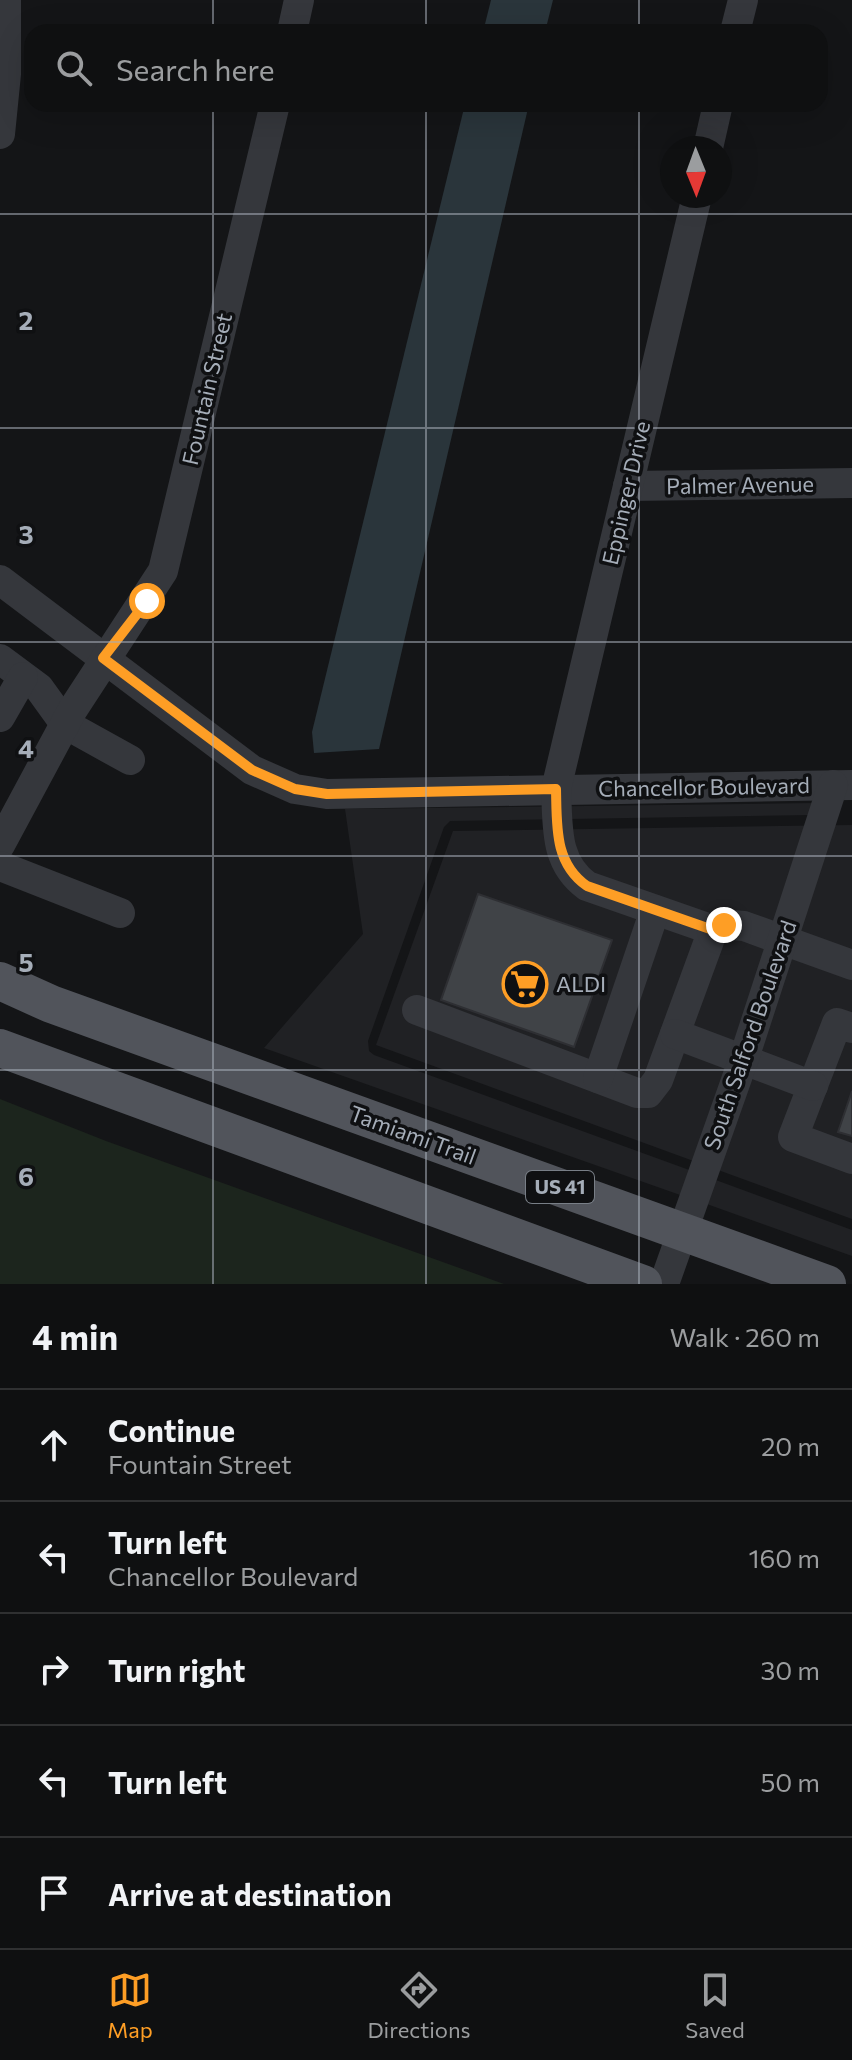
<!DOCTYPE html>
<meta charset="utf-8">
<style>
:root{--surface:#0f1011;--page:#18191a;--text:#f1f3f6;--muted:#9b9d9f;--line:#2f3031;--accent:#fe9e25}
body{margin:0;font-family:Commissioner,sans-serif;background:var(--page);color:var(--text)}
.compass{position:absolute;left:660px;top:136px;width:72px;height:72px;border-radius:50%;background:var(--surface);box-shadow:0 8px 32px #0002;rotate:179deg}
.stop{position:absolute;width:24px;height:24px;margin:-18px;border:6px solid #fe9e25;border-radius:50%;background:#fff}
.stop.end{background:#fe9e25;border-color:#fff;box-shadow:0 2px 8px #0008}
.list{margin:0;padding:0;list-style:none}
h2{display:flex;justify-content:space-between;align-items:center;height:104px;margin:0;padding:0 32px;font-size:34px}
h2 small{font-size:26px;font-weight:400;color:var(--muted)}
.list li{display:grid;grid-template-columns:52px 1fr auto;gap:24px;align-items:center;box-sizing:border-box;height:112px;padding:0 32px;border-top:2px solid var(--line)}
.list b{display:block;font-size:30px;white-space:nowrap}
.list p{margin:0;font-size:26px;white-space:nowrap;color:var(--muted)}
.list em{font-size:26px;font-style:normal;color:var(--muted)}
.icon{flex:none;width:44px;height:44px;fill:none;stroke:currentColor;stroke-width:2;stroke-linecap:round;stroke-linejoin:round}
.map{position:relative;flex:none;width:852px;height:1284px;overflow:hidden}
.search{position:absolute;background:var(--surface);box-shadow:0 8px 32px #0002;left:24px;right:24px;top:24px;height:88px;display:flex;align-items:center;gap:20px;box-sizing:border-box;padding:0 28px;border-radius:24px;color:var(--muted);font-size:30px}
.sheet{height:664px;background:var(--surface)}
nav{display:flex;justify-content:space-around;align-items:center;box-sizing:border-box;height:112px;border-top:2px solid var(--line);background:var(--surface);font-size:22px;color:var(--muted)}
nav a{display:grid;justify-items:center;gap:4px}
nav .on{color:var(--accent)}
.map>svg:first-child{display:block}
.built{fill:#202124}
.green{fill:#1c251d}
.water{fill:#2a353b}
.building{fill:#404347;stroke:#2e2f33;stroke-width:2}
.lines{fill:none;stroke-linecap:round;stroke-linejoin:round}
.minor{stroke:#35373c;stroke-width:30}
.major{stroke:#51545b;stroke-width:38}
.route{stroke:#fe9e25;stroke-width:10}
.grid{fill:none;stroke:#a5adb8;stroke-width:2;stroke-opacity:0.55}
.labels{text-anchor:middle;stroke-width:7;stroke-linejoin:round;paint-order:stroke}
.shield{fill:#0f1012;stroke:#787e86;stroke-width:2}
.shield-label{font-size:20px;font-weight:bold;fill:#a5adb8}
.street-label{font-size:22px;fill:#a5adb8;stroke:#0f1012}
.poi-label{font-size:22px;fill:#a5adb8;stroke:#0f1012;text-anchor:start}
.grid-label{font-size:26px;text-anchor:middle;font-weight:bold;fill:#a5adb8;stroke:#0f1012;stroke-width:7;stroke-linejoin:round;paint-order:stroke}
</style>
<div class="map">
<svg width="852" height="1284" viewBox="0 0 852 1284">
<rect width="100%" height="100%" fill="#141517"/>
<g class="built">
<polygon points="815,803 811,815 450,821 444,827 368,1041 369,1051 374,1055 692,1171 683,1196 264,1048 363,934 345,809"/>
<polygon points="852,825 852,1219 376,1045 453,831"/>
<polygon points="713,1179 852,1230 852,1256 704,1203"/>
</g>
<polygon class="green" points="0,1099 106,1141 504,1284 0,1284"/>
<g class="water">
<polygon points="491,0 553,0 545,32 483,32"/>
<polygon points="465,104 529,104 379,749 314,753 312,732"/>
</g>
<g class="building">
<polygon points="478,894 612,940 574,1047 441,1000"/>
<polygon points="852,1091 852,1136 838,1132"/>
</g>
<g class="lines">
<g class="minor">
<polyline points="292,32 299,0"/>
<polyline points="735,32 743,0"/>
<polyline points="0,134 6,74 6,0"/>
<polyline points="708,148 718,104"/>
<polyline points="628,486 852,483"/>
<polyline points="0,580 252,770 295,789 327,794 852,785"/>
<polyline points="0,659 39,688 65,724 130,760"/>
<polyline points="0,717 23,677"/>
<polyline points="0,845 73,709 163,571 275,104"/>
<polyline points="0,866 120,913"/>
<polyline points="713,930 730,925 744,926 852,965"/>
<path d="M417,1010L637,1093H648L658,1080L713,930L587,886C554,862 558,826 556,789L697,196"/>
<polyline points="852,1028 837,1023 793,1137 852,1159"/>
<polyline points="675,1034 813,1086"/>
<polyline points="598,1078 655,910"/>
<polyline points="664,1284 744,1058 833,785"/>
</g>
<g class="major">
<polyline points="0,981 51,1004 827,1284"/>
<polyline points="0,1048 643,1284"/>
</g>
</g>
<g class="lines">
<path class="route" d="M147,601L103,658L252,770L295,789L327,794L556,789C557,826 554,863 587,886L713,930L724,925"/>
</g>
<path class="grid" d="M213,0V32M426,0V32M639,0V32M213,104V1284M426,104V1284M639,104V1284M0,214H852M0,428H852M0,642H852M0,856H852M0,1070H852"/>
<defs>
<g id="supermarket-ring" transform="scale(2.3)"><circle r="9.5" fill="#0f1012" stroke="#fe9e25" stroke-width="1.5"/><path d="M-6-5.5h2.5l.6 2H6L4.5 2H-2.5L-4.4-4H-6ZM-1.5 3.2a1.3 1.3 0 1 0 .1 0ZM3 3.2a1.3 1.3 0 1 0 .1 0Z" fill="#fe9e25"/></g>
</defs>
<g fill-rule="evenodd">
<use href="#supermarket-ring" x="525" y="984"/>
</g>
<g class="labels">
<rect class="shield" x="526" y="1171" width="68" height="32" rx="6"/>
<g class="shield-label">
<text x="560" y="1194">US 41</text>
</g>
<g class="street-label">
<text transform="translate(207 389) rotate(-77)" y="8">Fountain Street</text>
<text transform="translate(740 485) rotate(-1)" y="8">Palmer Avenue</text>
<text transform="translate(626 493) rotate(-77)" y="8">Eppinger Drive</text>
<text transform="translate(704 787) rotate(-1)" y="8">Chancellor Boulevard</text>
<text transform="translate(750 1035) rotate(-71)" y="8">South Salford Boulevard</text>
<text transform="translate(413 1135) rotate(20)" y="8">Tamiami Trail</text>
</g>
<g class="poi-label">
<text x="556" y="992">ALDI</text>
</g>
</g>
<g class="grid-label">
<text x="26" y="330">2</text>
<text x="26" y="544">3</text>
<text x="26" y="758">4</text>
<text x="26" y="972">5</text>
<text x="26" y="1186">6</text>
</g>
</svg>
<svg class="compass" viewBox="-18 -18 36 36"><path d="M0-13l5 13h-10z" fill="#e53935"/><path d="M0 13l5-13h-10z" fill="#9b9d9f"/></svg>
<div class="stop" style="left:147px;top:601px"></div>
<div class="stop end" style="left:724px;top:925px"></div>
<div class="search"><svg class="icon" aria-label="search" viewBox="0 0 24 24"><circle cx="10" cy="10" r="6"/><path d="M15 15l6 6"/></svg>Search here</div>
</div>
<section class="sheet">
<h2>4 min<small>Walk · 260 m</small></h2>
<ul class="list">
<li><svg class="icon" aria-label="ahead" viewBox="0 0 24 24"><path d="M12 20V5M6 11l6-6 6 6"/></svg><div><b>Continue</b><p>Fountain Street</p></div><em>20 m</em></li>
<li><svg class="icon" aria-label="left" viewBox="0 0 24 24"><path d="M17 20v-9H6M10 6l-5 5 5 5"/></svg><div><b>Turn left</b><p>Chancellor Boulevard</p></div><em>160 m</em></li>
<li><svg class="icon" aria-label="right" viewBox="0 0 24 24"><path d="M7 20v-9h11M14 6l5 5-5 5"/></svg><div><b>Turn right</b></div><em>30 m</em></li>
<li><svg class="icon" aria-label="left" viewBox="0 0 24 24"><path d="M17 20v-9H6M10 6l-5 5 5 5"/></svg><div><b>Turn left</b></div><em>50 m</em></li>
<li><svg class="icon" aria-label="arrive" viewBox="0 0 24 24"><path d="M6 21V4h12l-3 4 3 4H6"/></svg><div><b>Arrive at destination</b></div></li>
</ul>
</section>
<nav>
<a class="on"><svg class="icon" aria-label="map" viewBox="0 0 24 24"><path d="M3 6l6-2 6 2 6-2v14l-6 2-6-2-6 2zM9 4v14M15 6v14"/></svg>Map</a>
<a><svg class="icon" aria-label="directions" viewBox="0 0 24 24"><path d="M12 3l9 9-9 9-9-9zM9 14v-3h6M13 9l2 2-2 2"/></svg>Directions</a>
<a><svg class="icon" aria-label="saved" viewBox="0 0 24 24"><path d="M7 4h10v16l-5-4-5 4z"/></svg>Saved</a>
</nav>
